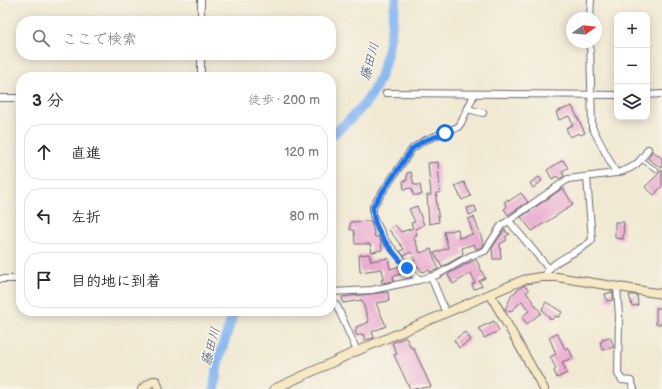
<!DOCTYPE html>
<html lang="ja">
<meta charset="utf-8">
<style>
:root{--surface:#fff;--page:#f2f2f3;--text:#2b2b33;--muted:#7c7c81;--line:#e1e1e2}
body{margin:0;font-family:"Balsamiq Sans","Klee One",sans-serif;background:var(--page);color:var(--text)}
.controls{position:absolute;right:12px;top:12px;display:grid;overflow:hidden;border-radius:8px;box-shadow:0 2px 10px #0003}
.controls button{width:36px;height:36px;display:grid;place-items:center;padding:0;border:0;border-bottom:1px solid var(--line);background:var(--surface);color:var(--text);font:20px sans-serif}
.compass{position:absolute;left:566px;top:12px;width:36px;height:36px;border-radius:50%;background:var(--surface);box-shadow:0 2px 10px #0003;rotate:76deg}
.stop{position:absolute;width:12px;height:12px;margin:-9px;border:3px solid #1a73e8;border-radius:50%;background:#fff}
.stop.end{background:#1a73e8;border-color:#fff;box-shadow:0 1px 4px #0008}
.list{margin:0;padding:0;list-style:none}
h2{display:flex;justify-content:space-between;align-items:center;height:52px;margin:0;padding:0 16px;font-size:17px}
h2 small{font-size:13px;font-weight:400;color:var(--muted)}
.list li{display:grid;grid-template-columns:26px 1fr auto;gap:12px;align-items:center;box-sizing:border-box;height:56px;margin:0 8px 8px;padding:0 8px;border:1px solid var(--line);border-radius:16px}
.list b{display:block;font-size:15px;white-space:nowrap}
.list em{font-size:13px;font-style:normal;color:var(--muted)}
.icon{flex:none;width:22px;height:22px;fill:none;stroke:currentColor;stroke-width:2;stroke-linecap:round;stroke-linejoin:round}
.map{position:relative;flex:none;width:662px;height:389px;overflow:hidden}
.search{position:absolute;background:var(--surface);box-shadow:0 2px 10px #0003;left:16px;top:16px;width:320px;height:44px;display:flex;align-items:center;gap:10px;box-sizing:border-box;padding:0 14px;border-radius:16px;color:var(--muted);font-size:15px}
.panel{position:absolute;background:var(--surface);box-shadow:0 2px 10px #0003;left:16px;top:72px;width:320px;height:244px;border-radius:16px}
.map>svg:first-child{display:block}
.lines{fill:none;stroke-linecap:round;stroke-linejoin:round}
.river{stroke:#85b7f2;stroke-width:10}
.building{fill:#eaabd0}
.lane-casing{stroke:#6a6870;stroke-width:5}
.street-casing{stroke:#6a6870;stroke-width:8}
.secondary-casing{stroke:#6a6870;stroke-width:10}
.lane{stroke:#fff;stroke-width:3}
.street{stroke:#fff;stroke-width:6}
.secondary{stroke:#f6e9c3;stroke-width:8}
.route{stroke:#1a73e8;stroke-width:5}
.labels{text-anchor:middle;stroke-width:3;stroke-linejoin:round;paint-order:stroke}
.water-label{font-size:13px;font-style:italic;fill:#45567b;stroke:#f7f3e8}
</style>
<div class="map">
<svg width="662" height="389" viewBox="0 0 662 389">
<rect width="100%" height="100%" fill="#f7f3e8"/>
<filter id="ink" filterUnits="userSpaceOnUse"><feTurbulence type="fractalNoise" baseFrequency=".025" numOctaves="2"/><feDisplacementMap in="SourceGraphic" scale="8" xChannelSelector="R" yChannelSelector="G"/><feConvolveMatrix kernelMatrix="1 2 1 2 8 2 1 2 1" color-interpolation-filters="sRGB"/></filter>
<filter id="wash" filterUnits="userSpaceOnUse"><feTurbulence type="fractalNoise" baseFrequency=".012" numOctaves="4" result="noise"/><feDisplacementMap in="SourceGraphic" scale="16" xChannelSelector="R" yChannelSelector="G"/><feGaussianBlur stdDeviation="0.9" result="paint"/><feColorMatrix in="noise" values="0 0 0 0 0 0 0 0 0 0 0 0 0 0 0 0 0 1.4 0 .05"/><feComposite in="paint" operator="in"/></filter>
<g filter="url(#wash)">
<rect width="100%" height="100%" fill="#f1e9d3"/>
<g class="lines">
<g class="river">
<path d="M331,136C343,126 356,115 366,102C388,75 390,33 396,0"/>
<polyline points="214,389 218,361 234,311"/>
</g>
</g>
<g id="blocks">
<g class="building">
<polygon points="572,106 585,133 581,135 579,133 570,137 566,128 573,125 569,116 559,120 556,112"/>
<polygon points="652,151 662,158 662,168 648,159"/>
<polygon points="563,160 568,168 562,171 564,176 559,179 557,176 552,179 547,170"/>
<polygon points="438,162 440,193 437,193 436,198 439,222 429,224 427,195 431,195 428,163"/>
<polygon points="662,170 662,186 654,195 645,187"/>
<polygon points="411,172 414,185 420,185 422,195 413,195 412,188 404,189 403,181 407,180 407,173"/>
<polygon points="539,177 542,181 533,188 530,183"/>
<polygon points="464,182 471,196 462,200 455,186"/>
<polygon points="563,188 573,205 532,231 521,217"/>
<polygon points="521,193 528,202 508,215 504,209 507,207 504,202 508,199 509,201"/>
<polygon points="417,206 424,225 415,229 417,235 413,236 420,253 431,249 438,269 430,272 429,270 422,272 418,266 415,268 412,265 415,261 411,252 404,256 400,251 404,249 389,230 395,225 401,232 413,228 411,223 415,222 409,209"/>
<polygon points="475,206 477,212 469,215 467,208"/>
<polygon points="474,217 484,245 482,247 476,249 474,244 462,248 463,255 442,267 434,253 448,248 444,232 458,229 459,238 473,234 468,219"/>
<polygon points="371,221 375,237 378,237 381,242 382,250 372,252 370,244 355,244 354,230 350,230 350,222"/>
<polygon points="615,222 624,222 623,239 615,238"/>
<polygon points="505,229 506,232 510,234 505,237 507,240 500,244 501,259 493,259 492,248"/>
<polygon points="369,254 371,261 388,258 390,269 400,266 402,274 393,276 394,281 382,283 381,280 384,279 382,269 360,272 359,255"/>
<polygon points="476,259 485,278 479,281 482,286 474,289 472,284 475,283 471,273 453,284 448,275 450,273"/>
<polygon points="524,285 529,290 526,292 541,313 527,324 522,317 529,311 522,301 510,312 505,309 511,297 510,296"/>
<polygon points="388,292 389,301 376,303 386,326 372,332 374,338 365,340 363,334 357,336 355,330 357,329 356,327 369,322 362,300 343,303 342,297"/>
<polygon points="613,292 613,300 607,301 605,294"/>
<polygon points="629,295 637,295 638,305 632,306"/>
<polygon points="546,302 562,312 559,317 556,316 551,320 542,309"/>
<rect x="656" y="308" width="6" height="16"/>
<polygon points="494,321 499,331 484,338 479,328"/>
<polygon points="465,332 471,340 459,348 454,340"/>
<polygon points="557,333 565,349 568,347 573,358 562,362 567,373 557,378 554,371 556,368 550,357 556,354 549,337"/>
<polygon points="406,337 411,348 413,347 431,387 410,389 394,355 397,354 392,343"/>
<polygon points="610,337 614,347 602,350 600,342 602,342 602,339"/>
</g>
</g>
</g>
<g filter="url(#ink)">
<use href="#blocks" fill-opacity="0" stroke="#6a6870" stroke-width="1"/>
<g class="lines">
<g class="lane-casing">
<polyline id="lane" points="641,160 657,170"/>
</g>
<g class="street-casing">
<g id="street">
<polyline points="590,18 591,0"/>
<polyline points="201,21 201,0"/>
<polyline points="201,77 201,55"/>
<polyline points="386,93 617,95"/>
<polyline points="647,95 662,94"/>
<polyline points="0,98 21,98"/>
<polyline points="468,109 483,113"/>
<path d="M616,173C633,169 640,163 648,149"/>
<polyline points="509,221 549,269"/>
<polyline points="431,277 446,313"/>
<path d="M545,277C549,260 580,253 592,240L587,178"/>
<polyline points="0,279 21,279"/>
<polyline points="419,280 385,240 373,216 373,206 412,149 423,141 458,127 461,123 474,95"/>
<polyline points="617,287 619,317 618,374 622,380 631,381 634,389"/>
<polyline points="331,292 372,290 419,280 437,275 470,256 485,251 501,226 568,179 616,173 592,127 590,42"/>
<polyline points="331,299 337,306 357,351"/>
</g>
</g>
<g class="secondary-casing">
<g id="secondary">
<polyline points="490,294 544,389"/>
<polyline points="142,389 153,381 156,381 159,389"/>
<polyline points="274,389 357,351 523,280 540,277 557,277 662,294"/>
</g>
</g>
<use href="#lane" class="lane"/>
<use href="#street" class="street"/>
<use href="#secondary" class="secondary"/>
</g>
</g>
<g class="lines" filter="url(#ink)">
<path class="route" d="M407,268C393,252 371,229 373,206L412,149L423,141L445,133"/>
</g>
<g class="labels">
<g class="water-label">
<text transform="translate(369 61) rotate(-74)" y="5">藤田川</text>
<text transform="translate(210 346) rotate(-75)" y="5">藤田川</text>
</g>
</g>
</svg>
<div class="controls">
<button>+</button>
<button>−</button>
<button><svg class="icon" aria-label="layers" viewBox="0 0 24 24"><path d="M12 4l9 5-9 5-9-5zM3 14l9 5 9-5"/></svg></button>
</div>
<svg class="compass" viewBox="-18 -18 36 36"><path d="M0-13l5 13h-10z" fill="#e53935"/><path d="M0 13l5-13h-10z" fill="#7c7c81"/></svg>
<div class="stop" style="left:445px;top:133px"></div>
<div class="stop end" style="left:407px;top:268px"></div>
<div class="search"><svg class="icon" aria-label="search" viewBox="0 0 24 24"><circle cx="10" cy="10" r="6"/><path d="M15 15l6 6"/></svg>ここで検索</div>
<section class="panel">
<h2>3 分<small>徒歩 · 200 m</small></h2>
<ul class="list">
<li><svg class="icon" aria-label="ahead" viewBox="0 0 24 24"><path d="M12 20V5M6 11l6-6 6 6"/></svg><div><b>直進</b></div><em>120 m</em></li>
<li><svg class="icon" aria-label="left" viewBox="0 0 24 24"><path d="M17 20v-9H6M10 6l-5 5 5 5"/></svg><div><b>左折</b></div><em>80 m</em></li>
<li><svg class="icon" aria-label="arrive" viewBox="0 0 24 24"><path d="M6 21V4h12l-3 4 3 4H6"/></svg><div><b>目的地に到着</b></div></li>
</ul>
</section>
</div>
